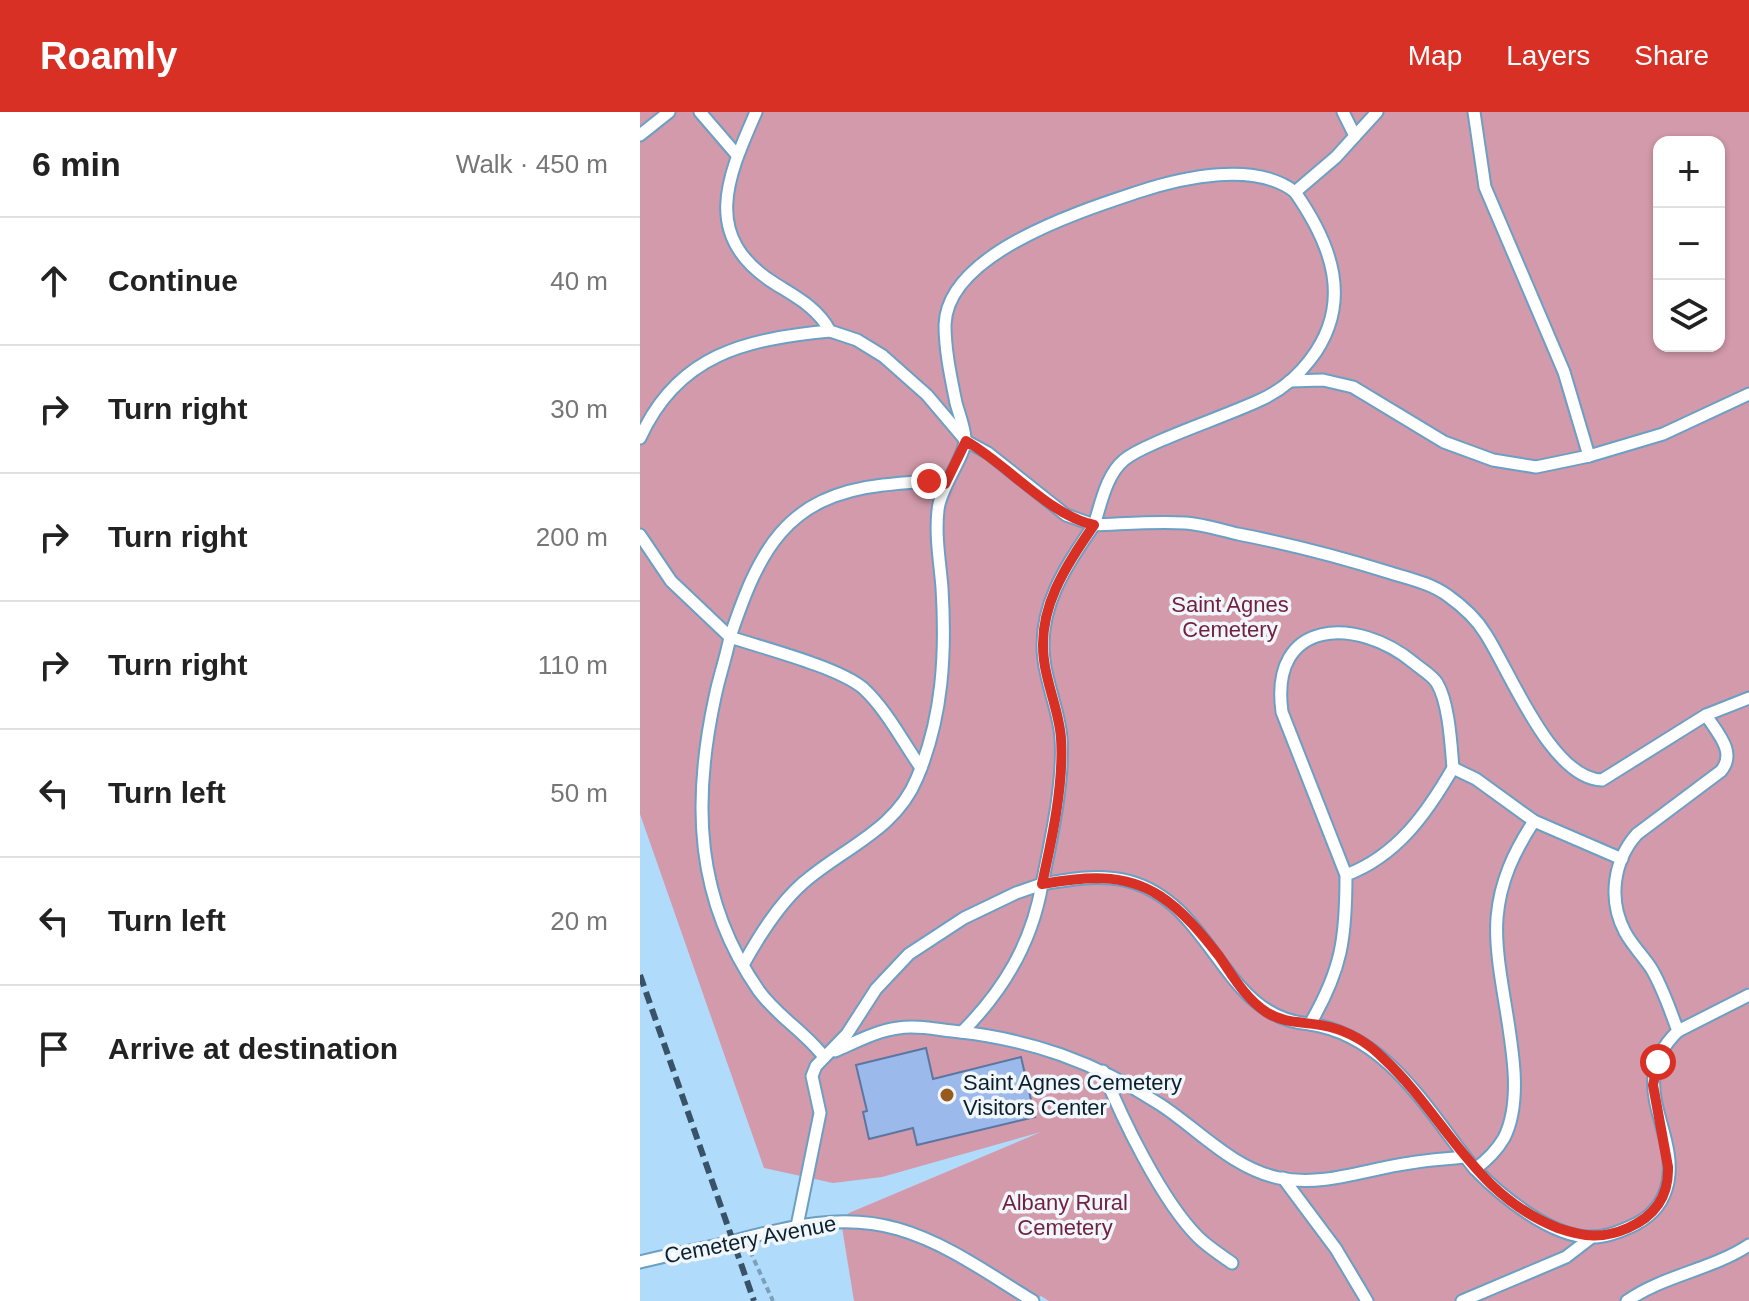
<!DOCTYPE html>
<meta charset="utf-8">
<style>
:root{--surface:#fff;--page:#f2f2f2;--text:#222;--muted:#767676;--line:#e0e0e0;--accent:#d93025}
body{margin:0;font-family:Helvetica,sans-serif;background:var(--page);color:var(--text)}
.controls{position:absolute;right:24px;top:24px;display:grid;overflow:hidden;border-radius:16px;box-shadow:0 2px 6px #0004}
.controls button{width:72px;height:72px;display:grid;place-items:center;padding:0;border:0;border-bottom:2px solid var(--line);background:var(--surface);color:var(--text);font:40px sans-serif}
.stop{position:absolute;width:24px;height:24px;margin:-18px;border:6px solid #d93025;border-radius:50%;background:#fff}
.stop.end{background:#d93025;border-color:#fff;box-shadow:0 2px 8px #0008}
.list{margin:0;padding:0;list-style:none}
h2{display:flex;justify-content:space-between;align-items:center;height:104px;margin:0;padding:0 32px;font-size:34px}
h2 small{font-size:26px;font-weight:400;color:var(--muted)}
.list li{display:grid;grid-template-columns:52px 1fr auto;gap:24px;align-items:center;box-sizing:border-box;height:128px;padding:0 32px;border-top:2px solid var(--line)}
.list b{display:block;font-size:30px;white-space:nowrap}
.list em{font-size:26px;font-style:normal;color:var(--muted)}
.icon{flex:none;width:44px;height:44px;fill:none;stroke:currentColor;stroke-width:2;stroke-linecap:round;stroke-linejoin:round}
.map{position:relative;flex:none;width:1109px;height:1189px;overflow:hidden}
header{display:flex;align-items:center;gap:48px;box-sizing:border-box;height:112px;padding:0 40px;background:var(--accent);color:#fff}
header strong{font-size:38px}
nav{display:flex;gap:44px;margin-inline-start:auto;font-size:28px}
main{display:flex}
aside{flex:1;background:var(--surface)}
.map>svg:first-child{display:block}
.green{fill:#d29aaa;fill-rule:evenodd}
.building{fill:#9bb9eb;stroke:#5a76a3;stroke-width:2}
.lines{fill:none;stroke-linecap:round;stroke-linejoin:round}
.service-casing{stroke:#6b9fc4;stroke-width:15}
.path{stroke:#7ca0ba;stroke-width:4;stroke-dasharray:6 4;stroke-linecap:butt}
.service{stroke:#fff;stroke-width:11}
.rail{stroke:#385367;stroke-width:6;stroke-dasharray:12 6;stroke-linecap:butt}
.route{stroke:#d93025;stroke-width:10}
.poi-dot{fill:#985b1f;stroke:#f1f6fa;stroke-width:3}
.labels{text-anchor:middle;stroke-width:7;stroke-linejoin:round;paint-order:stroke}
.park-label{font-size:22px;fill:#721f40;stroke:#f1f6fa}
.poi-label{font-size:22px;fill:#0b202f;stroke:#f1f6fa;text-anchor:start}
.street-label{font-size:22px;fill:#0b202f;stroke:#f1f6fa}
</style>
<header>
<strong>Roamly</strong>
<nav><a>Map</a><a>Layers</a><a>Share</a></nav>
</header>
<main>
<aside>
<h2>6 min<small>Walk · 450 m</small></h2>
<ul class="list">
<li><svg class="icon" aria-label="ahead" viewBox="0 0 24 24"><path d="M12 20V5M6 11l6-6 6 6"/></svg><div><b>Continue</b></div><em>40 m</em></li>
<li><svg class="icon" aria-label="right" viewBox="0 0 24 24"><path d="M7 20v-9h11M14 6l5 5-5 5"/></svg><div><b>Turn right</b></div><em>30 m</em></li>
<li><svg class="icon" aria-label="right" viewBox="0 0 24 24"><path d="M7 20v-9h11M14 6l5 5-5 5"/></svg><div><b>Turn right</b></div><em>200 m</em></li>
<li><svg class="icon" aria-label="right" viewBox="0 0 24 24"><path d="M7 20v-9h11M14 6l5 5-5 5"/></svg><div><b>Turn right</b></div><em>110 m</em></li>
<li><svg class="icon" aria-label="left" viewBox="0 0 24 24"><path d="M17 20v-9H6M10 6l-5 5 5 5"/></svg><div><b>Turn left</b></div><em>50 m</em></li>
<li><svg class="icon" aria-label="left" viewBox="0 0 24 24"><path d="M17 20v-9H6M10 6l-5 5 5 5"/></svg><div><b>Turn left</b></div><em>20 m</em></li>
<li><svg class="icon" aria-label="arrive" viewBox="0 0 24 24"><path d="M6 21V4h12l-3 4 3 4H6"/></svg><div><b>Arrive at destination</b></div></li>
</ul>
</aside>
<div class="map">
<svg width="1109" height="1189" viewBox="0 0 1109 1189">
<rect width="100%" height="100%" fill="#b0dbfb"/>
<path class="green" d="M0,0H1109V1189H409L401,1184L392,1189H214L201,1109L209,1101L401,1020L242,1065L193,1071L124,1056L0,702ZM1019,30H1079V234H1019Z"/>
<polygon class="building" points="286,936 293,967 381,945 395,1005 277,1033 273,1016 229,1027 223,1000 227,999 216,953"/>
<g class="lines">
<g class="service-casing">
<g id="service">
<polyline points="60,0 97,43"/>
<path d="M116,0C88,64 60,124 134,171C156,185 177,195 190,219L217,228L243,244L287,283L326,329L348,341L426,403L454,413C426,454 397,496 404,548C407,574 419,599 421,626C424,670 411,728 402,772L376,781L324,806L269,842L236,877L207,922L176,954L172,964L180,1001L157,1114"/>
<polyline points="834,0 845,75 924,260 949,344 1023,322 1109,282"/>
<polyline points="0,23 29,0"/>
<polyline points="715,24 737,0"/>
<path d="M655,80C692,133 714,191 670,248C657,265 639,280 618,289C587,303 554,314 522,328C509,334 495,339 484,348C466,363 461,392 454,413C484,412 515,409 545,411C562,412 581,418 598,422C650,432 700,445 751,461C770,467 790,471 807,483C821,493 836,506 845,521C869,557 911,667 962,668L1066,603C1077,621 1097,640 1081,659L997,722C973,749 968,788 985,820C992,833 1003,844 1011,856C1023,876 1030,898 1038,919C984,971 1038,1016 1028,1070C1024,1090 1013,1103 996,1112C982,1119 965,1126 949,1125C910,1124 861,1084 835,1057C846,1049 857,1038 864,1026C893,969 852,871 857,806C860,769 874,740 894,709"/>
<polyline points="650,269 683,268 713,275 804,330 853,348 896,355 949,344"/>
<path d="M0,326C38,242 106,227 190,219"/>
<path d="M0,423L31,469L90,525C86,546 79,565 75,585C52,691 55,787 119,879C138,905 165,920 184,945"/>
<polyline points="1066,603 1109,586"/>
<path d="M281,656C263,630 246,597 223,576C198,555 123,536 90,525C119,439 145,384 243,373C264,371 284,368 305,372"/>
<polyline points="813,656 836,667 894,709 982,747"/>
<path d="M706,763L642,600C629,506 717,504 774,551C781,557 792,563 797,571C809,591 811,633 813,656C787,701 757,744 706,763C706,826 702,857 670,912C749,924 788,1000 835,1057"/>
<path d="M103,853C119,824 138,793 163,771C203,736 256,718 277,666C303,605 306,541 302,476C300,450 295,425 298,398C300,375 327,342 325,326C324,314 319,302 316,291C311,266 305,239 305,213C307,141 441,99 498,80C543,65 616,49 655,80L696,45L715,24L703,0"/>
<polyline points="1038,919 1109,883"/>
<path d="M322,920C364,878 392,831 402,772C431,767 459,762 488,769C575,792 581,906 670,912"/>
<path d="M195,939C216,930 236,919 258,916C276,913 294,917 312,919C391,927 455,950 521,993C559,1018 592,1056 639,1066C685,1075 726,1057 770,1051C788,1048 807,1047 825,1045"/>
<path d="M463,959C482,1007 522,1089 558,1125C568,1135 581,1143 592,1151"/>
<polyline points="643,1066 696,1137 727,1189"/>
<path d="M0,1150C26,1143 52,1139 78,1133C138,1118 196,1099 258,1117C307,1131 350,1163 393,1189"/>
<polyline points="822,1189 926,1145 952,1125"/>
<path d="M987,1189C1024,1163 1071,1158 1109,1133"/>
</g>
</g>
<polyline class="path" points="110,1139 133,1189"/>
<use href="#service" class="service"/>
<polyline class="rail" points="0,863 114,1189"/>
</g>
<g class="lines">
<path class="route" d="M289,369L305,372L326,329C368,353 409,403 454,413C426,454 397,496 404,548C407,574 419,599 421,626C424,672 412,727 402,772C443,765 484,760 520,784C543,799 562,822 579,844C593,864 605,886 626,900C646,913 667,909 690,915C709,920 728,931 742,945C805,1003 833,1083 918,1116C944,1125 963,1127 988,1116C1015,1104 1029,1084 1028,1055L1013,973L1018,950"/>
</g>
<circle class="poi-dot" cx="307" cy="983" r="8"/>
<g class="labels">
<g class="park-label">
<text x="590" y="500">Saint Agnes<tspan x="590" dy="25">Cemetery</tspan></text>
<text x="425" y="1098">Albany Rural<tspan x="425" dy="25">Cemetery</tspan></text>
</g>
<g class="poi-label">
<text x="323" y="978">Saint Agnes Cemetery<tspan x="323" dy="25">Visitors Center</tspan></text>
</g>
<g class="street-label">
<text transform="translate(110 1127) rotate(-11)" y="8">Cemetery Avenue</text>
</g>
</g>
</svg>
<div class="controls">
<button>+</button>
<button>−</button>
<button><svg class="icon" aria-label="layers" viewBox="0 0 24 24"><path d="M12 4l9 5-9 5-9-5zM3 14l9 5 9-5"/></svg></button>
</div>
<div class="stop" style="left:1018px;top:950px"></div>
<div class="stop end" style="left:289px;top:369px"></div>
</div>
</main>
